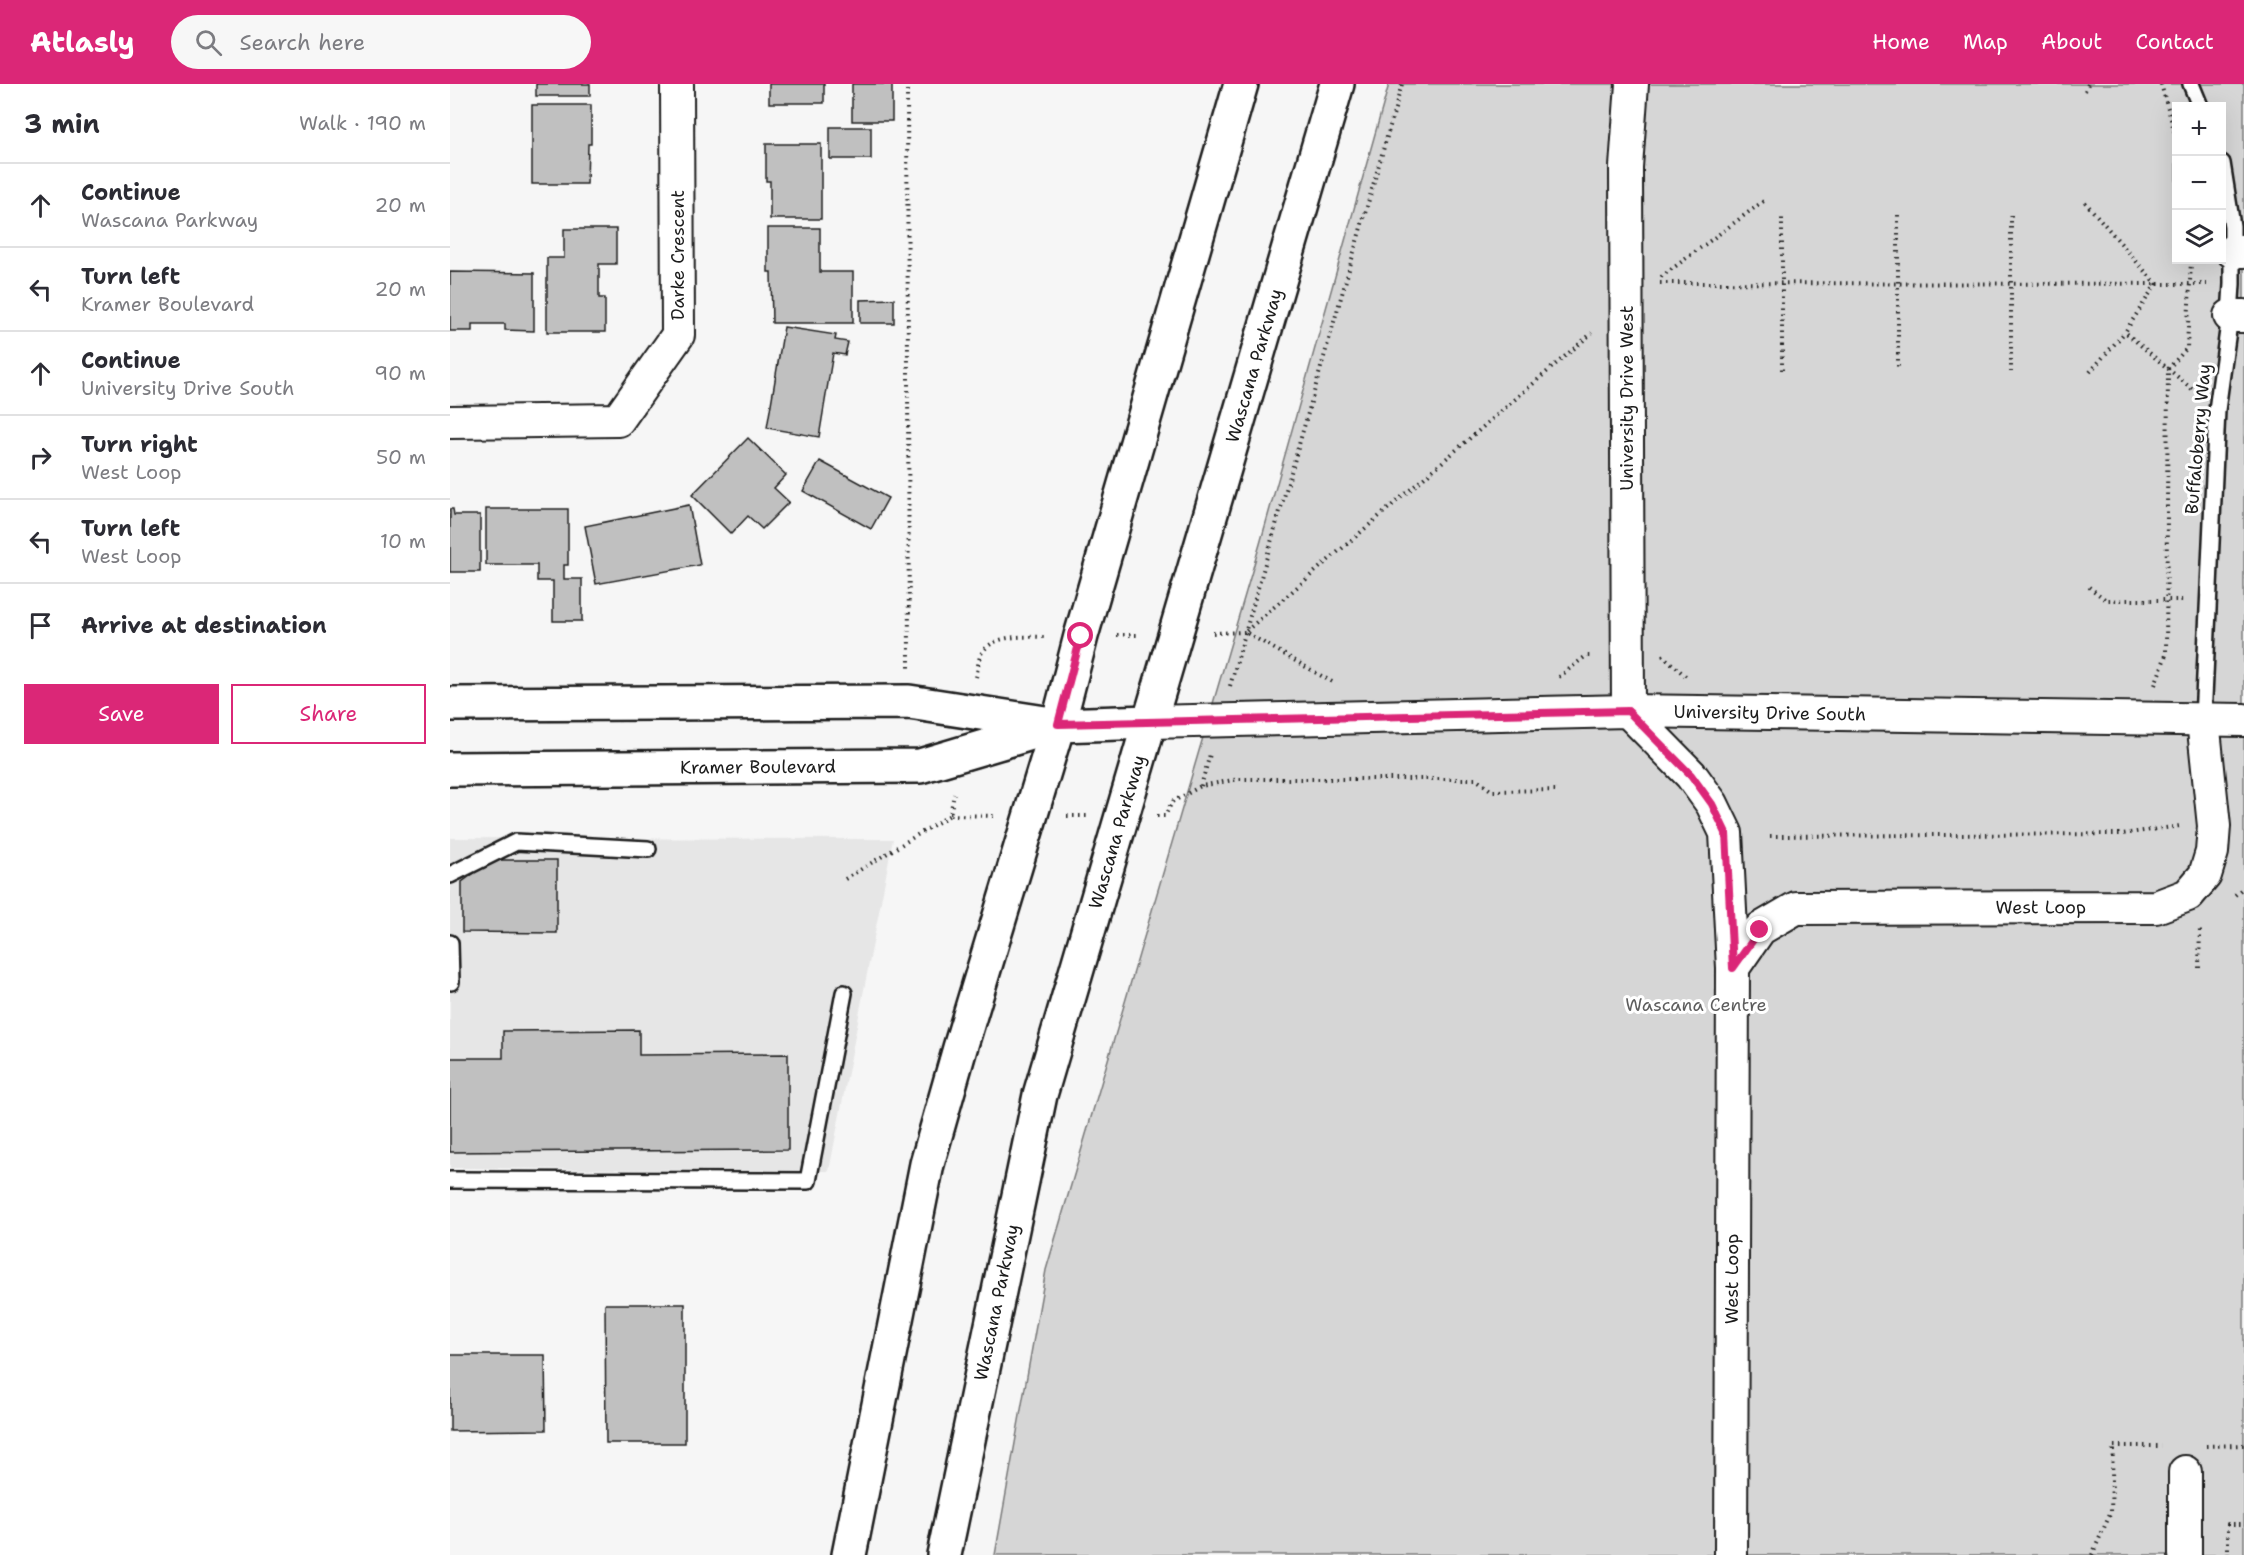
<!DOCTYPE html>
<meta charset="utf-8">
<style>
:root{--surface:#fff;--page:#f7f7f7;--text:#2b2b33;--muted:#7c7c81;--line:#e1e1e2;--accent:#db2777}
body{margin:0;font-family:"Shantell Sans",sans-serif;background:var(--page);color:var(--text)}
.controls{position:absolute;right:18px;top:18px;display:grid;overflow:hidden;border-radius:0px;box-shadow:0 6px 24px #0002}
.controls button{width:54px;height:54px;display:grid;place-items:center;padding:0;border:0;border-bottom:2px solid var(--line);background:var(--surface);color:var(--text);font:30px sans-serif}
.stop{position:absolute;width:18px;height:18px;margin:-14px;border:4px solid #db2777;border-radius:50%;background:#fff}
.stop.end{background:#db2777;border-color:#fff;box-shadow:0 2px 6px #0008}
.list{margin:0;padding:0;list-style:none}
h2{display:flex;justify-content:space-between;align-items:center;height:78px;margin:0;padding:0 24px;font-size:26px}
h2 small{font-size:20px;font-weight:400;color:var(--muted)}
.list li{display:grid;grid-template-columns:39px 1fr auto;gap:18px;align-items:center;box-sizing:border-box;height:84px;padding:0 24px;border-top:2px solid var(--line)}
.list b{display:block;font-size:22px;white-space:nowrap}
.list p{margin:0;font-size:20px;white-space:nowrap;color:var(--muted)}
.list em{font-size:20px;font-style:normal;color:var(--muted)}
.actions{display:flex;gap:12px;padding:18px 24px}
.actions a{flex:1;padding:14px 0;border:2px solid var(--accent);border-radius:0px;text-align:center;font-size:21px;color:var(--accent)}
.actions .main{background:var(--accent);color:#fff}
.icon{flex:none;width:33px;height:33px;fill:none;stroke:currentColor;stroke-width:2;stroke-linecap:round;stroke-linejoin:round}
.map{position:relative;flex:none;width:1794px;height:1471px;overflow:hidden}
header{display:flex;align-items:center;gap:36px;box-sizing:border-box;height:84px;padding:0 30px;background:var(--accent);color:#fff}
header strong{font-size:28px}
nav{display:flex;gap:33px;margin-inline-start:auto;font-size:21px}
.search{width:420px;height:54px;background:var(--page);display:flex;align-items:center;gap:15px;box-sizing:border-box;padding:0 21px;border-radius:33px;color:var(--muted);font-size:22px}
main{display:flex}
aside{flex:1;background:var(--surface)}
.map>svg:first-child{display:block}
.built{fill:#e6e6e6}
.green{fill:#d6d6d6;stroke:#797979;stroke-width:1.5;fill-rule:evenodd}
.building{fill:#c0c0c0;stroke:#1c1c1c;stroke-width:1.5}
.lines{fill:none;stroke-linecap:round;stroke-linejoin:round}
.lane-casing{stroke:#1c1c1c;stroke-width:20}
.street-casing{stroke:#1c1c1c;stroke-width:36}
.secondary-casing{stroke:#1c1c1c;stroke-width:38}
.path{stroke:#1c1c1c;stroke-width:4;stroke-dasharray:1.5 4.5;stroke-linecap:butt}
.lane{stroke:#fff;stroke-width:15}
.street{stroke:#fff;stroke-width:32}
.secondary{stroke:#fff;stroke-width:33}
.route{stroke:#db2777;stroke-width:8}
.labels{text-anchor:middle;stroke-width:6;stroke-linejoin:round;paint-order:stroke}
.street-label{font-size:18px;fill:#1c1c1c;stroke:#fff}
.park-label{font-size:18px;fill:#5d5d5d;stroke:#fff}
</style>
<header>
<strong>Atlasly</strong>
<div class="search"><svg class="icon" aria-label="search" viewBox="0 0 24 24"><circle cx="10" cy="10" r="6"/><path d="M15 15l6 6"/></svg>Search here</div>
<nav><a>Home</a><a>Map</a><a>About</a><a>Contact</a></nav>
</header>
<main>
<aside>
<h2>3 min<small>Walk · 190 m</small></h2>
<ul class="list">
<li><svg class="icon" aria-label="ahead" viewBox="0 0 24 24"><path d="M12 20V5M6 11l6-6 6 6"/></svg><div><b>Continue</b><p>Wascana Parkway</p></div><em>20 m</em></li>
<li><svg class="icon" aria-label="left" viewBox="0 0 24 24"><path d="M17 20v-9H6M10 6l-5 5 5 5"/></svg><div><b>Turn left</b><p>Kramer Boulevard</p></div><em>20 m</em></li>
<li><svg class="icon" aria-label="ahead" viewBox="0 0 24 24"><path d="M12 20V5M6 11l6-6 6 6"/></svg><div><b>Continue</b><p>University Drive South</p></div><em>90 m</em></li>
<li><svg class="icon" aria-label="right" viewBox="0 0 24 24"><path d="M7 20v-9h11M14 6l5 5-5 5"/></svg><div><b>Turn right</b><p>West Loop</p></div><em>50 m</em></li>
<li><svg class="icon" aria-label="left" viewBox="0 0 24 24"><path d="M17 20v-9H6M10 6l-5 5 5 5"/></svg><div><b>Turn left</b><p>West Loop</p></div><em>10 m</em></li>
<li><svg class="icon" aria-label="arrive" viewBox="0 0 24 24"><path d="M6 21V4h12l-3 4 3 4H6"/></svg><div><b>Arrive at destination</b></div></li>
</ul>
<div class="actions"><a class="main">Save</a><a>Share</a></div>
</aside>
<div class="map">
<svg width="1794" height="1471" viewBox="0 0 1794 1471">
<rect width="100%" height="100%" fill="#f6f6f6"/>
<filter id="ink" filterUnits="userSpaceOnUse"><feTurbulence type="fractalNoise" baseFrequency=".0167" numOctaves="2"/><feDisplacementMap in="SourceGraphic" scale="12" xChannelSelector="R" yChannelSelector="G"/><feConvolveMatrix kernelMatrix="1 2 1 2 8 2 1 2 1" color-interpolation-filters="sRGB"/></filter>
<g filter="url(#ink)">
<polygon class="built" points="0,754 443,755 379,1087 0,1084"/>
<path class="green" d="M939,0H1794V1471H545L596,1186L810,460ZM1726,22H1772V176H1726Z"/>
<g class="building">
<rect x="86" y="0" width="54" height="12"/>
<rect x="319" y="0" width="55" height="19"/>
<rect x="402" y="0" width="40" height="37"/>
<polygon points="82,21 141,21 141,60 138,60 137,100 82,100"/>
<rect x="380" y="43" width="41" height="32"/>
<polygon points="316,60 371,60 371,135 320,135 320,97 316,97"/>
<polygon points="318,144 370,144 370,188 403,188 403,239 322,239 321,188 318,188"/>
<polygon points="114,145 166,145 166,180 149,180 149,214 155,214 155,248 97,248 97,174 114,174"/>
<polygon points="0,188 84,189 84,247 55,246 55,240 22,240 22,247 0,247"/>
<polygon points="444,215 444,239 410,239 410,216"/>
<polygon points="334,243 386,251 385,256 398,258 395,271 383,269 369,353 317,344"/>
<polygon points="298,354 336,391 324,404 339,418 312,445 298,432 281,450 242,411"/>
<polygon points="370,377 438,414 421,445 353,407"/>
<polygon points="239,421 250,481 146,500 135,442"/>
<polygon points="0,425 3,425 4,431 30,431 30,488 0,488"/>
<polygon points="36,425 118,425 118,481 114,481 114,495 132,495 132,537 103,537 103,497 87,497 87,481 36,481"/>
<polygon points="42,776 107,776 107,849 12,848 12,798"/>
<polygon points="189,946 189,971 338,970 338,1066 0,1068 0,974 53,974 53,947"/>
<polygon points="155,1220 235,1220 235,1359 156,1359"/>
<polygon points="0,1271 95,1271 96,1346 0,1347"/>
</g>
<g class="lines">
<g class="lane-casing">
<g id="lane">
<polyline points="1741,0 1750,22"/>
<polyline points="1753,636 1767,326 1780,232 1782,200 1782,142 1772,79"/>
<polyline points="0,791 66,758 198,765"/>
<polyline points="0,859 1,898"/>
<polyline points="0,1096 358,1097 394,909"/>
</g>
</g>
<g class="street-casing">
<g id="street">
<polyline points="1782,167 1794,167"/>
<polyline points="1780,232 1794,232"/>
<polyline points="0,338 168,336 228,251 227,0"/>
<polyline points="1178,627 1176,83 1182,0"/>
<polyline points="1178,627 1241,691 1262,720 1276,749 1283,884"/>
<path id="s1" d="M700,638L1178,627L1794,636"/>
<polyline points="1735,1388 1735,1471"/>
<path id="s2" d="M1281,1471L1283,884L1310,845L1346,824L1706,823L1738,811L1755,791L1762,768L1764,742L1753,636"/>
</g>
</g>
<g class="secondary-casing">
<g id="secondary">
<polyline points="0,620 459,618 608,641 700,638"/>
<path id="s3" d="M0,685L470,682L598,644"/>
<polyline points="399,1471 477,1080 510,964 608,641 631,552 791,0"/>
<path id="s4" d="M494,1471L590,1011L887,0"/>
</g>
</g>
<g class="path">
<polyline points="457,0 459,584"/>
<polyline points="1711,0 1726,53"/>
<polyline points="1635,7 1638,0"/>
<polyline points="1635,118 1706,200 1675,248 1743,306"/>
<polyline points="1448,131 1448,286"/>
<polyline points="1561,131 1561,288"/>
<polyline points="1211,193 1315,116"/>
<polyline points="1210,199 1757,200"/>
<polyline points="1332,286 1332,131"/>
<polyline points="1640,288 1675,248"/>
<polyline points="1639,503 1656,516 1733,516"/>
<polyline points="763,549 795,548"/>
<polyline points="667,551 689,551"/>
<polyline points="1212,571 1238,594"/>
<path d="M526,593C528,586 528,576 531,570C544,549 575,553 596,553"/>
<polyline points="1109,593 1136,572 1143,572"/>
<polyline points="882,598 795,548 1142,249"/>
<polyline points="1705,601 1716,571 1718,285 1737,264 1741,176"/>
<polyline points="780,602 952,0"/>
<polyline points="751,702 760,670"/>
<polyline points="500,731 544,732"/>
<polyline points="617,732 637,732"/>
<polyline points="707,732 715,732 722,718 751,702 789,695 1026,695 1042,707 1109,706"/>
<polyline points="1320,752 1672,750 1730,742"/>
<polyline points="395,795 500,731 504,710"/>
<polyline points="1785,811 1794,803"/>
<polyline points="1749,884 1750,843"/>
<polyline points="1756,1362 1794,1361"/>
<polyline points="1642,1471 1661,1428 1663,1362 1712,1362"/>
<polyline points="1778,1471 1778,1440 1794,1440"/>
</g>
<use href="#lane" class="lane"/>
<use href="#street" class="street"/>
<use href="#secondary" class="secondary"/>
</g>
</g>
<g class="lines" filter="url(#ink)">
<polyline class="route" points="631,552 608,640 1178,627 1241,691 1262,720 1276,749 1283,884 1310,846"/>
</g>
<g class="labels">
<g class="street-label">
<text transform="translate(228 171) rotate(-90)" y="6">Darke Crescent</text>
<text dy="6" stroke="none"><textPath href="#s4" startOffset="1230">Wascana Parkway</textPath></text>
<text transform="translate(1177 314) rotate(-90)" y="6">University Drive West</text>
<text transform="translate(1748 355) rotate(-85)" y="6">Buffaloberry Way</text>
<text dy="6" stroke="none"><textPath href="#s1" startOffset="620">University Drive South</textPath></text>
<text dy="6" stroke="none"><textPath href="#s3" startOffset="308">Kramer Boulevard</textPath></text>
<text dy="6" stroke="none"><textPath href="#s4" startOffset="744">Wascana Parkway</textPath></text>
<text dy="6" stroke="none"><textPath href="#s2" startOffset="921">West Loop</textPath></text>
<text dy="6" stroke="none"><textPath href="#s2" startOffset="276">West Loop</textPath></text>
<text dy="6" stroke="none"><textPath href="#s4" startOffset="258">Wascana Parkway</textPath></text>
</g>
<g class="park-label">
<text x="1246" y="927">Wascana Centre</text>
</g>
</g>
</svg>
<div class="controls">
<button>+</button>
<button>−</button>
<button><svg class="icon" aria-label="layers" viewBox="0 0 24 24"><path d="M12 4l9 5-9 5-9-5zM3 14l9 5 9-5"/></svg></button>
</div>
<div class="stop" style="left:631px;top:552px"></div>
<div class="stop end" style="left:1310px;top:846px"></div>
</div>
</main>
